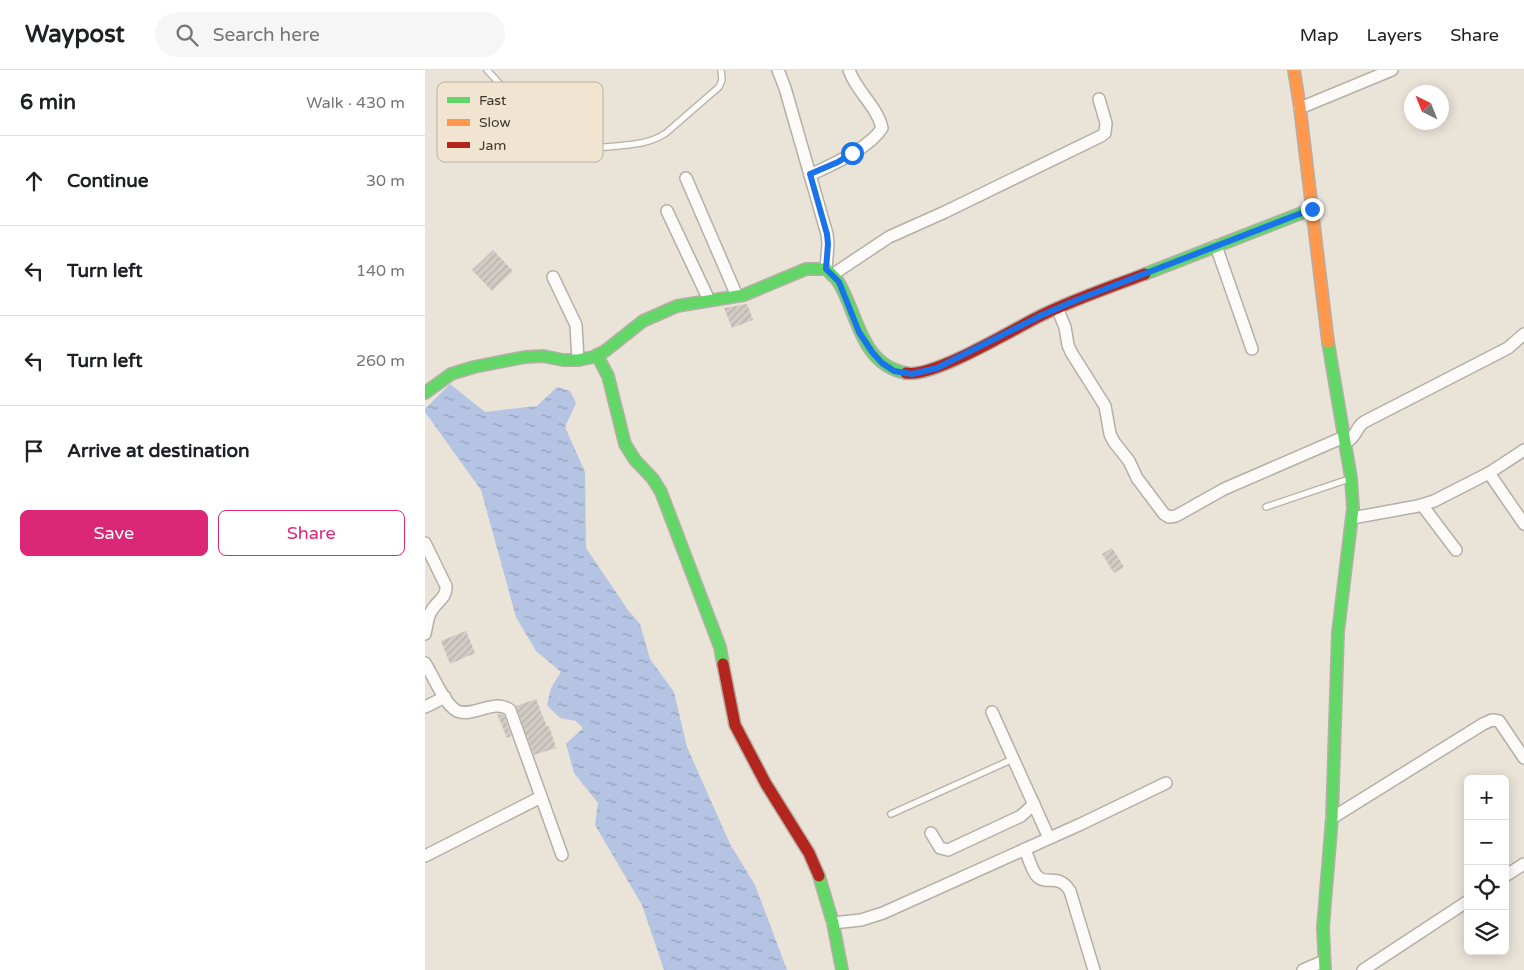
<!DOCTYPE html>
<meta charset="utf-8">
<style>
:root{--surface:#fff;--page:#f6f6f6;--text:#202124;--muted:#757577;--line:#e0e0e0;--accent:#db2777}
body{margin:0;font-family:"Varela Round",sans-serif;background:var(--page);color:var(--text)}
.controls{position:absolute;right:15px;bottom:15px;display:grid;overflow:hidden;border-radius:8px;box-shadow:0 2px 12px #0003}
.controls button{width:45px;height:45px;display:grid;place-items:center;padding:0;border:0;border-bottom:1px solid var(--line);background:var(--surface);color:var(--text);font:25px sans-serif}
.compass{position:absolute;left:979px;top:15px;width:45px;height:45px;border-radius:50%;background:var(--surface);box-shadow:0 2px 12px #0003;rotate:317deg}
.stop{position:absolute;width:15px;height:15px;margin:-11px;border:4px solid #1a73e8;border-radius:50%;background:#fff}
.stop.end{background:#1a73e8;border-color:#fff;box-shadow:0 1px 5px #0008}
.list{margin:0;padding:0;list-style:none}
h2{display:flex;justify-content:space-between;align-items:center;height:65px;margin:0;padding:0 20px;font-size:21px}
h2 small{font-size:16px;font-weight:400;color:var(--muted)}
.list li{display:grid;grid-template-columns:32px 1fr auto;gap:15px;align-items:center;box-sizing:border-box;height:90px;padding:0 20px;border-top:1px solid var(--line)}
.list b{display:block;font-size:19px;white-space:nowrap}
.list em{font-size:16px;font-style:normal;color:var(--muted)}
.actions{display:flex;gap:10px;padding:15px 20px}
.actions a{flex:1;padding:11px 0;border:1px solid var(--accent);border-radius:8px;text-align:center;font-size:18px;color:var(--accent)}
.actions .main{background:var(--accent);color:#fff}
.icon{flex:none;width:28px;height:28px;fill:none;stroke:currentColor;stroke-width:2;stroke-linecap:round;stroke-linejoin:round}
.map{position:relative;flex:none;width:1099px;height:900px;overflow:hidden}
header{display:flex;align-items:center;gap:30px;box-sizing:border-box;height:70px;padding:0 25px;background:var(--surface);border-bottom:1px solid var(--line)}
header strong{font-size:24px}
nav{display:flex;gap:28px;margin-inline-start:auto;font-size:18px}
.search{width:350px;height:45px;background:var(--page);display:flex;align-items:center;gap:12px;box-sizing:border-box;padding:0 18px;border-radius:28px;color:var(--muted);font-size:19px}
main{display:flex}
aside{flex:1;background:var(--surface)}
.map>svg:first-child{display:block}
.water{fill:url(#water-ripples)}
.building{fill:url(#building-hatch)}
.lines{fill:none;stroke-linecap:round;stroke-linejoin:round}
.lane-casing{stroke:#b5afa6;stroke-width:8}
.street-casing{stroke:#b5afa6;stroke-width:14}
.fast-casing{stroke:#b5afa6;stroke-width:14}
.slow-casing{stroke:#b5afa6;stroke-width:14}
.jam-casing{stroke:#b5afa6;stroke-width:14}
.lane{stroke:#fcfbf9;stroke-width:5.5}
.street{stroke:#fcfbf9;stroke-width:11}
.fast{stroke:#63d668;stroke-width:11}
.slow{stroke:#ff974d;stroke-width:11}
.jam{stroke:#b3261e;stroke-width:11}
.route{stroke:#1a73e8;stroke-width:6}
.key{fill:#f1e4d1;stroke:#bab0a0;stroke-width:1}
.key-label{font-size:14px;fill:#3b362e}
</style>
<header>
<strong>Waypost</strong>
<div class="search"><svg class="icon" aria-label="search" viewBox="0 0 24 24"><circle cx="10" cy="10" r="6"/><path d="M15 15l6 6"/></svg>Search here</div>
<nav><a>Map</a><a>Layers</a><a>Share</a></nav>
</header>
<main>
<aside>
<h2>6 min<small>Walk · 430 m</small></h2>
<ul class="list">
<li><svg class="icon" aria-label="ahead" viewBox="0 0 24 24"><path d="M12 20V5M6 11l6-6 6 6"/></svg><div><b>Continue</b></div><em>30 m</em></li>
<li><svg class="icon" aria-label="left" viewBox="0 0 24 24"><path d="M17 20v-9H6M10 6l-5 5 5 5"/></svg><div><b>Turn left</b></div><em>140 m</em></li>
<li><svg class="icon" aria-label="left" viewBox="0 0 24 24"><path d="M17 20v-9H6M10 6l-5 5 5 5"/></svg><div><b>Turn left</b></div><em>260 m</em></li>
<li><svg class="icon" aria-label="arrive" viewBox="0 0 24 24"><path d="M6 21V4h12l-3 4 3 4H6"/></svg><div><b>Arrive at destination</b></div></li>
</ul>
<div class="actions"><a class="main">Save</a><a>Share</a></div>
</aside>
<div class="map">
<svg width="1099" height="900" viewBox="0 0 1099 900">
<defs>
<pattern id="water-ripples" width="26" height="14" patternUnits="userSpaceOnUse" patternTransform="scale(1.25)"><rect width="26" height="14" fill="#b4c4e2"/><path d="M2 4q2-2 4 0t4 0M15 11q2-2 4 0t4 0" fill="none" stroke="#94a0b8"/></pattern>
<pattern id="building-hatch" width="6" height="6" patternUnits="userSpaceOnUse" patternTransform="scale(1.25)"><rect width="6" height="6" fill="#d2cac5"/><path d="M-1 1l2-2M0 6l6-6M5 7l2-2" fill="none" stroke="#b5aeaa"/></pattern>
</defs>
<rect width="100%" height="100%" fill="#eae3d8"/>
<polygon class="water" points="25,314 60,342 112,336 132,317 145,321 151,333 140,357 160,402 161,478 203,540 215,554 225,589 249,622 262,677 305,774 330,815 362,900 239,900 217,835 170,755 173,733 149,703 141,674 158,658 151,651 135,648 122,635 126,618 136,602 111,581 91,547 56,420 0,342 0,339"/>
<g class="building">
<polygon points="68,180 88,201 67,221 47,200"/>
<polygon points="322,234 328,250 307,258 299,238"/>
<polygon points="687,478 699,497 689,503 677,484"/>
<polygon points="41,561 50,583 25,594 16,571"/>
<polygon points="111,629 122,657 124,656 131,678 109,685 91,636"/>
<polygon points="72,644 79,645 86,666 82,668"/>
</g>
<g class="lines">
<g class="lane-casing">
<g id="lane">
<path d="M62,0C81,20 114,60 137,71C155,79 174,78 193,76C211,74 226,73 241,63L294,17L297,10L296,0"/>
<polyline points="841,437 924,409"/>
<polyline points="466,744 588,689"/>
</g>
</g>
<g class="street-casing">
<g id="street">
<polyline points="353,0 360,18 402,164 403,174 401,199"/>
<polyline points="875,38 967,0"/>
<path d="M385,105C406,95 445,78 457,58C452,36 431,21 424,0"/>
<polyline points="261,108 312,226"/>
<polyline points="242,141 284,230"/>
<polyline points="791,176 827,279"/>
<polyline points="407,205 464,167 520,142 676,66 680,63 681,53 674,29"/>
<polyline points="128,207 151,255 153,290"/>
<polyline points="632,238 640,257 643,275 646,282 680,336 685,364 689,372 704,391 712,408 739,444 744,447 751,446 799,419 919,367"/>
<path d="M920,373C934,365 929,359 939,352L1083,278L1099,264"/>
<polyline points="1064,403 1099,454"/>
<polyline points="997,435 1031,480"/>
<polyline points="927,448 993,436 1009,431 1064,403 1099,380"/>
<path d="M0,473L21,516C22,528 12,531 7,540C2,547 2,556 0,564"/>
<path d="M0,593C8,605 19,634 32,641C48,648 69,628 85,640L137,785"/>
<polyline points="0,637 20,627"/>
<polyline points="567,642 624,768"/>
<polyline points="907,748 1058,654 1067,650 1074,651 1099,688"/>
<polyline points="506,763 515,778 523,780 596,746 609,734"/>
<path d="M600,779C603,787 606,798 611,805C622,817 633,802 645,821L669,900"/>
<polyline points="0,786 116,727"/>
<polyline points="1080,806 1099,794"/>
<polyline points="408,853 436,850 458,843 656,754 741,713"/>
<polyline points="878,900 899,891"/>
<polyline points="938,900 1043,831"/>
</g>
</g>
<g class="fast-casing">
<g id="fast">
<polyline points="720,204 887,139"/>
<polyline points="172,285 183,306 200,374 210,390 228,409 236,422 295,577 298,594"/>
<path d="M0,323L26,304L49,297L100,287L118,286L138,290H153L168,287L180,281L218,251L252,236L319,225L381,199H401C405,203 411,208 414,213C433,245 436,295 481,303"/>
<polyline points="394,806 408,853 417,900"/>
<polyline points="900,900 898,857 907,748 913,562 928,438 926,408 903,272"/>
</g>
</g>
<g class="slow-casing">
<polyline id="slow" points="869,0 875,38 903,272"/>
</g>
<g class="jam-casing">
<g id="jam">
<path d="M481,303C509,308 588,259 617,245C650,229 685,217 720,204"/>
<polyline points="298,594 310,655 341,714 384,783 394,806"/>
</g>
</g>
<use href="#lane" class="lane"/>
<use href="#street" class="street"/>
<use href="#fast" class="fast"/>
<use href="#slow" class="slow"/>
<use href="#jam" class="jam"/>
</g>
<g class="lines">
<polyline class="route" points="427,83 413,92 385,104 402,164 403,174 401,199 414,212 434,262 447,282 457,293 469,301 487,304 512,298 617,245 649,231 887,139"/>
</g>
<rect x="12" y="12" width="166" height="80" rx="8" class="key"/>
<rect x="22" y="27" width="23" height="6" fill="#63d668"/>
<rect x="22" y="49" width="23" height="7" fill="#ff974d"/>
<rect x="22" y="72" width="23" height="6" fill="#b3261e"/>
<g class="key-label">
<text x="54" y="35">Fast</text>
<text x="54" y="57">Slow</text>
<text x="54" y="80">Jam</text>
</g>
</svg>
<div class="controls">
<button>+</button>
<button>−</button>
<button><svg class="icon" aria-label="locate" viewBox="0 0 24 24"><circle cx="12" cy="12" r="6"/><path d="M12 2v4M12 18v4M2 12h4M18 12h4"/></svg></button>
<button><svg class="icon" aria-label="layers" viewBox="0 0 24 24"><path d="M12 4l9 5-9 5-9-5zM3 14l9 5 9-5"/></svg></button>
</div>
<svg class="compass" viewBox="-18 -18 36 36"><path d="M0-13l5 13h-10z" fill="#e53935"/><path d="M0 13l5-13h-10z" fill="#757577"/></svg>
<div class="stop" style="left:427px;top:83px"></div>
<div class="stop end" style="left:887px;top:139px"></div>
</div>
</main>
